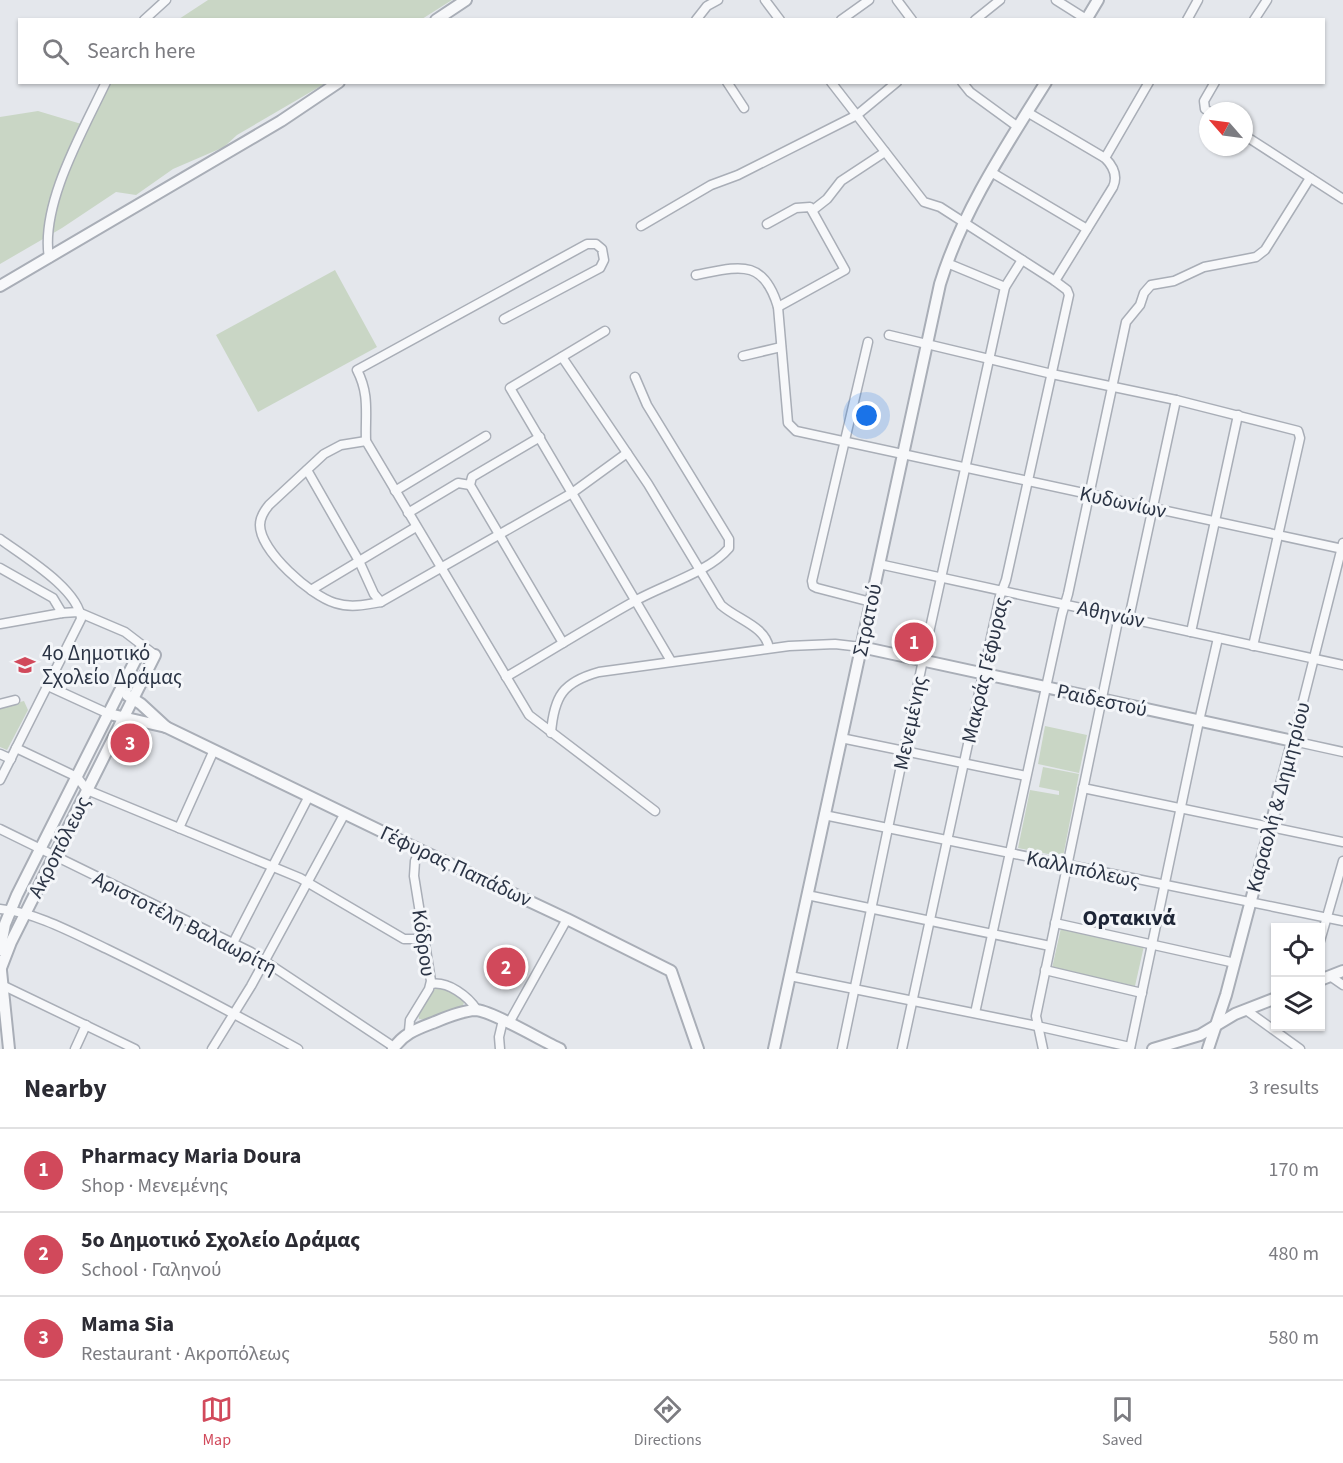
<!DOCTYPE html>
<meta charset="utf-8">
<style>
:root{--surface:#fff;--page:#f7f7f7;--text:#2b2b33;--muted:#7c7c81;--line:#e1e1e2;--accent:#d1495b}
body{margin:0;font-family:"Source Sans 3",sans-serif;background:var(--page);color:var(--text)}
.controls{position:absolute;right:18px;bottom:18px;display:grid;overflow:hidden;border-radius:0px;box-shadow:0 2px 4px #0004}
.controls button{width:54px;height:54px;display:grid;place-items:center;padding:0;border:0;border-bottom:2px solid var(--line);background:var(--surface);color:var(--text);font:30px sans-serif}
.compass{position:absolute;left:1199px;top:102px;width:54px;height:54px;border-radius:50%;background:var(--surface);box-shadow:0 2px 4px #0004;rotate:298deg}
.you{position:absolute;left:867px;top:416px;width:21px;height:21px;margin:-15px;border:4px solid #fff;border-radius:50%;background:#1a73e8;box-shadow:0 0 0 9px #1a73e833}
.badge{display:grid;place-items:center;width:39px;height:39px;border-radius:50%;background:var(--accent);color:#fff;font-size:20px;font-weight:700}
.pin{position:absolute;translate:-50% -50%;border:3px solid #fff;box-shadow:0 2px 6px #0006}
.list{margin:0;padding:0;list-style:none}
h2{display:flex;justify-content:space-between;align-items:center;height:78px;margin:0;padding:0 24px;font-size:26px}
h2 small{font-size:20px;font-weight:400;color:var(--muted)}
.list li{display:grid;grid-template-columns:39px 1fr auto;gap:18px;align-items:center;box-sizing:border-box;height:84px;padding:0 24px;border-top:2px solid var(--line)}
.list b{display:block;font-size:22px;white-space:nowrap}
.list p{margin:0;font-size:20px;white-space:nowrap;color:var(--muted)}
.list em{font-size:20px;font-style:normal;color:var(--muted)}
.icon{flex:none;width:33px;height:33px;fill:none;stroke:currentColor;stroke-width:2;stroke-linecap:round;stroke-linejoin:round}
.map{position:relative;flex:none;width:1343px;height:1049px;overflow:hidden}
.search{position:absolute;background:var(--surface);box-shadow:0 2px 4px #0004;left:18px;right:18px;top:18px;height:66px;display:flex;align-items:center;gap:15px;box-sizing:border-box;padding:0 21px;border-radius:0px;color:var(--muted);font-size:22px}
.sheet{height:330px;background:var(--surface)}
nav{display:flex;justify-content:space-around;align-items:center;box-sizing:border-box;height:84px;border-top:2px solid var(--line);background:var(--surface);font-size:16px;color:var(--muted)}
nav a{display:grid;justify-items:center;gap:3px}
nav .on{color:var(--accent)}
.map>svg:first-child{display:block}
.green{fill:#c9d6c5}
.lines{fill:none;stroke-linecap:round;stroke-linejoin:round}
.minor-casing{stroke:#a9aeb7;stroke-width:11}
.tertiary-casing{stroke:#a9aeb7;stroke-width:14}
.minor{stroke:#f7f8fa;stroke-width:8}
.tertiary{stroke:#f7f8fa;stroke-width:10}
.labels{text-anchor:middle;stroke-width:6;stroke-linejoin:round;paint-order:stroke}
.street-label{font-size:21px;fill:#2b3445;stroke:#f4f6f9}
.poi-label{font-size:21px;fill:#2b3445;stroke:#f4f6f9;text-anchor:start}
.neighbourhood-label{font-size:22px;font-weight:bold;fill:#1d2536;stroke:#f4f6f9}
</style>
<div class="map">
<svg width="1343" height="1049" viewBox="0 0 1343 1049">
<rect width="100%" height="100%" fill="#e4e7ec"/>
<g class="green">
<polygon points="208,0 452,0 422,19 179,19"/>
<polygon points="109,83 326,83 237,135 224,147 173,169 136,195 116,192 62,228 0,264 0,117 38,111 88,126"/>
<polygon points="335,270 377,347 258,412 216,335"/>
<polygon points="24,701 28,710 7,750 0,747 0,707"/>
<polygon points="1045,726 1087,735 1079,773 1038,764"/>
<polygon points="1043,767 1079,774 1063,857 1018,848 1030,790 1059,795 1059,791 1039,787"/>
<polygon points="1061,928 1144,946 1135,986 1052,968"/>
<polygon points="440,986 463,998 464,1003 462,1007 427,1020 419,1019 418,1014 435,989"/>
</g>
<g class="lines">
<g class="minor-casing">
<g id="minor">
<polyline points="765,0 780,20"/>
<polyline points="897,0 912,20"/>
<polyline points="1056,0 1086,19"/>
<polyline points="144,20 166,0"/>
<polyline points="696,20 707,6 718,0"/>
<polyline points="841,20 869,0"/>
<polyline points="975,20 1000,0"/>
<polyline points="1187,20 1198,0"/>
<polyline points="1254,20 1267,0"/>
<polyline points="727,82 744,108"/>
<polyline points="831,82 924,202 940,207 1055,281 1067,290 1069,295 1006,580 1000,596 902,1049"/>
<polyline points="962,82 970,92 1018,127"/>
<polyline points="1208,111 1205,109 1204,101 1215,82"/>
<path d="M1027,112L1105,158C1113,166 1118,176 1113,187L1055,281"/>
<polyline points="1244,135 1343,199"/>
<polyline points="1105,158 1149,82"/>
<polyline points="991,172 1087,229"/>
<polyline points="813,210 827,199 841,181 885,152"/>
<polyline points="767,224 796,208 810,207 845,270 778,307"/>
<polyline points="641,226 711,185 738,175 857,115 897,82"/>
<path d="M49,258C40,204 83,131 106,82"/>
<polyline points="947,263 1005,287"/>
<path d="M696,275C738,267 763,257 778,307L788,423L796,431L1343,549"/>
<path d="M504,319L600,268L604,260L602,249L596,244H587L357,370C370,395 365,414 366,441L529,715L655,811"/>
<polyline points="605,331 510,388 671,661"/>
<polyline points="889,335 1052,374 1176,400 1298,431 1300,438 1253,646"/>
<polyline points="868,342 812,581 813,586 817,588 871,602"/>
<polyline points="743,356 781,347"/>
<path d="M562,357L648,484L721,605C738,620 765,626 769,648"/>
<polyline points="540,437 472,477 470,485 563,643"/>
<path d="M366,441L341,445L324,454L269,505C264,511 260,517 260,525C260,551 311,596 335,603C350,608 365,605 381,602L572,493L627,453"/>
<polyline points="307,470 359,561 374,594 381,602"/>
<polyline points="395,491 486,436"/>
<polyline points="408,513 458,483 470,485"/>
<path d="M0,539C23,556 79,589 81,619L0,780"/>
<polyline points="1343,543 1293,741 1343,752"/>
<polyline points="879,564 1343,665"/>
<polyline points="0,568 53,598 62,613"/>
<polyline points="311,590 416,527"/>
<polyline points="1129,618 1176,400"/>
<polyline points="0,624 62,613 78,612 125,632 155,655"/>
<polyline points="1191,632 1238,415"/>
<path d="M506,677C549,652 590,626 633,602C662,585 708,573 729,548V539L647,405L635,377"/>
<polyline points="48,686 109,714"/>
<polyline points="0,704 15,700"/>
<path d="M551,733C554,696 563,682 599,672L789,646L835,644L861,647"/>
<polyline points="841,738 1026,776"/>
<polyline points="16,748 77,777 87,790 300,878 404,939 424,939"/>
<polyline points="0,754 11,759"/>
<polyline points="1083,788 1343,842"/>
<polyline points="824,815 1343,921"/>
<polyline points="179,828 214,750"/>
<polyline points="0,829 251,952 394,1047"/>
<polyline points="807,895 1050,946"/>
<path d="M0,909C35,912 75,934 107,949C171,980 235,1014 298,1049"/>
<polyline points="1055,923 1235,963"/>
<polyline points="1320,941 1343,861"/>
<polyline points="233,943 309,796"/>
<polyline points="1045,970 1142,993"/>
<polyline points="790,976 1037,1026 1130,1047"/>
<polyline points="1330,976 1343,985"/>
<path d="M431,984C448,981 468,996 477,1010"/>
<polyline points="2,985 135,1049"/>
<polyline points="1246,1010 1300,1049"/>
<polyline points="975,1013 1062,614 1068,594 1126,322 1140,305 1144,293 1151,285 1174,281 1204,267 1256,257 1265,250 1310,178"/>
<polyline points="509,1023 567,919"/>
<polyline points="409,1031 410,1020 429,989 431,981 414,876 415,861 420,850"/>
<polyline points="75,1049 86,1025"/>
<polyline points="212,1049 251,986 345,813"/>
<polyline points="500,1049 499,1037 503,1020"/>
<polyline points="842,1049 923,660 1005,287 1022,260"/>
<polyline points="1043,1049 1036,1016 1119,616"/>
<polyline points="1130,1049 1199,721 1218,638"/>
</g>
</g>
<g class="tertiary-casing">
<g id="tertiary">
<polyline points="436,20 466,0"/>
<polyline points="1086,20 1098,0"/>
<polyline points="0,286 281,121 339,82"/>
<polyline points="861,647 1293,741 1226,995 1208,1049"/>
<polyline points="127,695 141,704 166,727"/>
<polyline points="109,714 166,727 420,850 567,919 671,971 698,1049"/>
<polyline points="0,950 5,924 17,895 142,647"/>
<polyline points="0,961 9,1049"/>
<polyline points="1,968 11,942 155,655"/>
<polyline points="1320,980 1343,971"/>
<path d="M393,1049C404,1033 417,1029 435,1022C447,1017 461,1011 475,1010C491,1010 542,1041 560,1049"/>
<path d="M774,1049L940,284C962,212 1006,146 1046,82"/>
<polyline points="1153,1049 1200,1035 1235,1014 1276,998"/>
</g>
</g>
<use href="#minor" class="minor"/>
<use href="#tertiary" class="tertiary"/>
</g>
<defs>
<g id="school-bare" transform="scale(1.62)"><path d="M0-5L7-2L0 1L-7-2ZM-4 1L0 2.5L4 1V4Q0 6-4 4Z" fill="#d1495b" stroke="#f4f6f9" stroke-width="2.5" paint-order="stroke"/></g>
</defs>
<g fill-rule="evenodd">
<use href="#school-bare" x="25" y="665"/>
</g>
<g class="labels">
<g class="street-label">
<text transform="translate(1123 502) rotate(12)" y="7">Κυδωνίων</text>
<text transform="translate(1111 614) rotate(12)" y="7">Αθηνών</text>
<text transform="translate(867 620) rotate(-78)" y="7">Στρατού</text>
<text transform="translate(985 670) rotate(-77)" y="7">Μακράς Γέφυρας</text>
<text transform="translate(1102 700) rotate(12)" y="7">Ραιδεστού</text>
<text transform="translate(910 723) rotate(-78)" y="7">Μενεμένης</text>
<text transform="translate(1278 797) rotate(-75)" y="7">Καραολή &amp; Δημητρίου</text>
<text transform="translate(59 847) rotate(-63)" y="7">Ακροπόλεως</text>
<text transform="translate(456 866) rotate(25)" y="7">Γέφυρας Παπάδων</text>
<text transform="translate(1083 869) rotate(12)" y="7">Καλλιπόλεως</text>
<text transform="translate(185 923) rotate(27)" y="7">Αριστοτέλη Βαλαωρίτη</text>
<text transform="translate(424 943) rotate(82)" y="7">Κόδρου</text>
</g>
<g class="poi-label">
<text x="42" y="660">4ο Δημοτικό<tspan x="42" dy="24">Σχολείο Δράμας</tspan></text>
</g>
<g class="neighbourhood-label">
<text x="1129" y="925">Ορτακινά</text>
</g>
</g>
</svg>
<div class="controls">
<button><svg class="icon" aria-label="locate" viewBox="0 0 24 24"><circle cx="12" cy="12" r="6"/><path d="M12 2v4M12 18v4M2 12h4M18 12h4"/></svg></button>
<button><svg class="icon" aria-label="layers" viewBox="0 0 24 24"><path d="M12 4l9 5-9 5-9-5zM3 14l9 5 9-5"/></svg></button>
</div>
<svg class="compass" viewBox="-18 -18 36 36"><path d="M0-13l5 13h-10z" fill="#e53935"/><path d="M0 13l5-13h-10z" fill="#7c7c81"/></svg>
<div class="you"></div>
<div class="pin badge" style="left:914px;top:642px">1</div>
<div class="pin badge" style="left:506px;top:967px">2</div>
<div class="pin badge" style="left:130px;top:743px">3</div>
<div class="search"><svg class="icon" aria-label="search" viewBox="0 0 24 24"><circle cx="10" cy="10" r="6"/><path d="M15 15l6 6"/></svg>Search here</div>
</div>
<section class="sheet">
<h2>Nearby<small>3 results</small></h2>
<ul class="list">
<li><span class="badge">1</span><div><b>Pharmacy Maria Doura</b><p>Shop · Μενεμένης</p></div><em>170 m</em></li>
<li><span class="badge">2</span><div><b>5ο Δημοτικό Σχολείο Δράμας</b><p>School · Γαληνού</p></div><em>480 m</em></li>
<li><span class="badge">3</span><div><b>Mama Sia</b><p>Restaurant · Ακροπόλεως</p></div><em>580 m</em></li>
</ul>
</section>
<nav>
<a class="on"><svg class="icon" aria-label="map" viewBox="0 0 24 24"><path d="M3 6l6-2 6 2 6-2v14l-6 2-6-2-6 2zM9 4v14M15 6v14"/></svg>Map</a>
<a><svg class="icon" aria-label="directions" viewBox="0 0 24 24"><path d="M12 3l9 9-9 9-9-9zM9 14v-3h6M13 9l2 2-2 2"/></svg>Directions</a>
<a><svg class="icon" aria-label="saved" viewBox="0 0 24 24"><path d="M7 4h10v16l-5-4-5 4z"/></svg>Saved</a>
</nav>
